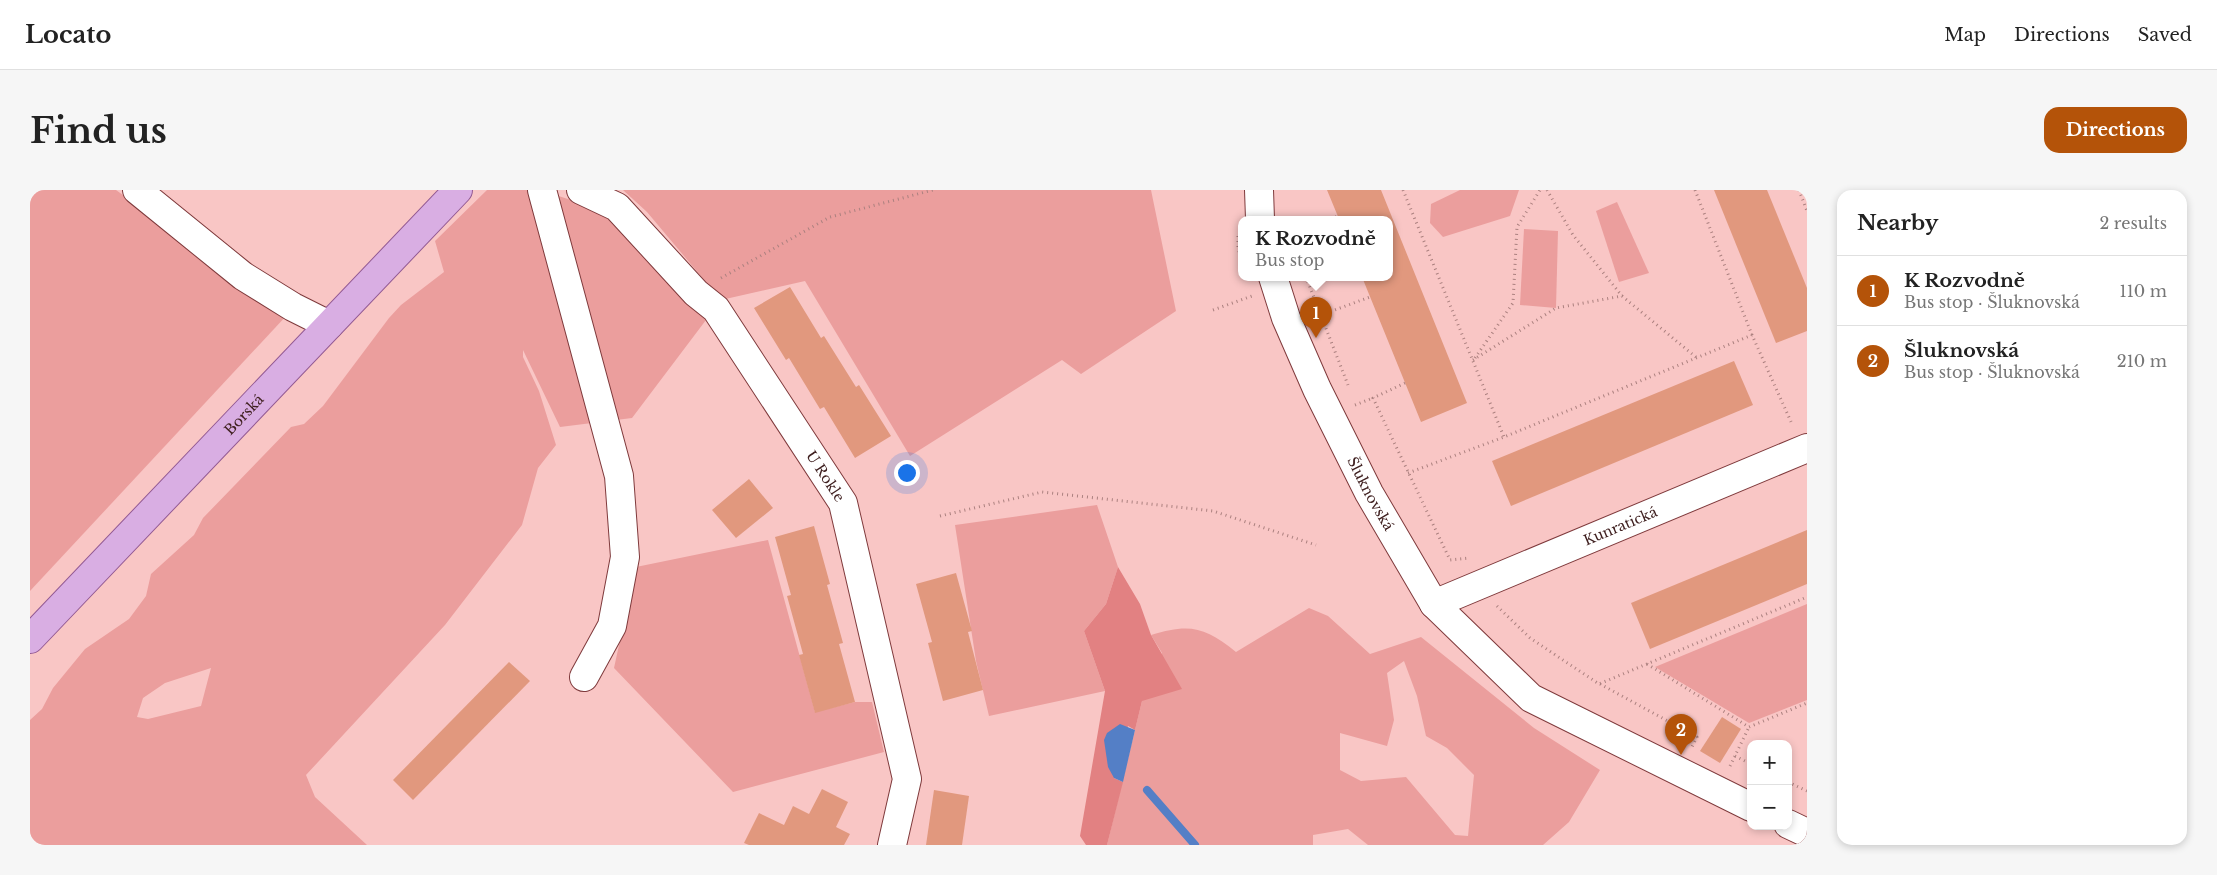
<!DOCTYPE html>
<meta charset="utf-8">
<style>
:root{--surface:#fff;--page:#f6f6f6;--text:#222;--muted:#767676;--line:#e0e0e0;--accent:#b45309}
body{margin:0;font-family:"Libre Baskerville",serif;background:var(--page);color:var(--text)}
.controls{position:absolute;right:15px;bottom:15px;display:grid;overflow:hidden;border-radius:10px;box-shadow:0 2px 8px #0003}
.controls button{width:45px;height:45px;display:grid;place-items:center;padding:0;border:0;border-bottom:1px solid var(--line);background:var(--surface);color:var(--text);font:25px sans-serif}
.you{position:absolute;left:876px;top:282px;width:18px;height:18px;margin:-12px;border:4px solid #fff;border-radius:50%;background:#1a73e8;box-shadow:0 0 0 8px #1a73e833}
.badge{display:grid;place-items:center;width:32px;height:32px;border-radius:50%;background:var(--accent);color:#fff;font-size:16px;font-weight:700}
.pin{position:absolute;translate:-50% -41px;filter:drop-shadow(0 1px 2px #0008)}
.pin::after{content:'';position:absolute;top:26px;width:18px;height:15px;background:inherit;clip-path:polygon(0 0,100% 0,50% 100%)}
.popup{position:absolute;left:1208px;top:26px;width:155px;height:65px;box-sizing:border-box;display:grid;place-content:center;border-radius:10px;background:var(--surface);filter:drop-shadow(0 1px 4px #0005);font-size:16px;white-space:nowrap;color:var(--muted)}
.popup b{font-size:19px;color:var(--text)}
.popup::after{content:'';position:absolute;left:50%;top:100%;margin-left:-10px;border:10px solid transparent;border-top-color:var(--surface)}
.list{margin:0;padding:0;list-style:none}
h2{display:flex;justify-content:space-between;align-items:center;height:65px;margin:0;padding:0 20px;font-size:21px}
h2 small{font-size:16px;font-weight:400;color:var(--muted)}
.list li{display:grid;grid-template-columns:32px 1fr auto;gap:15px;align-items:center;box-sizing:border-box;height:70px;padding:0 20px;border-top:1px solid var(--line)}
.list b{display:block;font-size:19px;white-space:nowrap}
.list p{margin:0;font-size:16px;white-space:nowrap;color:var(--muted)}
.list em{font-size:16px;font-style:normal;color:var(--muted)}
.map{position:relative;flex:none;width:1777px;height:655px;overflow:hidden;border-radius:15px}
header{display:flex;align-items:center;gap:30px;box-sizing:border-box;height:70px;padding:0 25px;background:var(--surface);border-bottom:1px solid var(--line)}
header strong{font-size:24px}
nav{display:flex;gap:28px;margin-inline-start:auto;font-size:18px}
.intro{display:flex;align-items:center;justify-content:space-between;box-sizing:border-box;height:120px;padding:0 30px}
h1{margin:0;font-size:35px}
.button{padding:12px 22px;border-radius:15px;background:var(--accent);color:#fff;font-size:18px;font-weight:700}
main{display:flex;gap:30px;padding:0 30px}
aside{flex:1;background:var(--surface);border-radius:15px;box-shadow:0 2px 8px #0003}
.map>svg:first-child{display:block}
.green{fill:#eb9e9d;fill-rule:evenodd}
.forest{fill:#e28182}
.water{fill:#547fc6}
.lines{fill:none;stroke-linecap:round;stroke-linejoin:round}
.stream{stroke:#547fc6;stroke-width:8}
.building{fill:#e1987e}
.minor-casing{stroke:#7f3a3c;stroke-width:30}
.major-casing{stroke:#935a93;stroke-width:30}
.path{stroke:#ab807f;stroke-width:3;stroke-dasharray:1 4;stroke-linecap:butt}
.minor{stroke:#fff;stroke-width:28}
.major{stroke:#d9aee3;stroke-width:28}
.labels{text-anchor:middle;stroke-width:5;stroke-linejoin:round;paint-order:stroke}
.street-label{font-size:14px;fill:#402121;stroke:#f9c6c5}
</style>
<header>
<strong>Locato</strong>
<nav><a>Map</a><a>Directions</a><a>Saved</a></nav>
</header>
<div class="intro"><h1>Find us</h1><a class="button">Directions</a></div>
<main>
<div class="map">
<svg width="1777" height="655" viewBox="0 0 1777 655">
<rect width="100%" height="100%" fill="#f9c6c5"/>
<g class="green">
<polygon points="0,0 86,0 257,125 0,401"/>
<path d="M457,0H510L544,11L586,32L639,86L676,130L602,228L530,237L493,160V167L509,201L526,255L508,278L492,335L415,435L276,585L285,607L337,655H0V530L12,519L23,498L55,459L99,429L116,406L121,384L164,345L173,328L261,237L274,234L293,216L359,128L371,115L414,82L405,51ZM181,478L171,516L118,529L107,527L113,508L135,493Z"/>
<polygon points="593,0 1121,0 1146,121 1051,184 1032,170 880,266 775,91 691,110 617,22"/>
<polygon points="1430,0 1489,0 1480,26 1413,47 1400,33 1401,14"/>
<polygon points="1587,12 1619,83 1589,92 1566,21"/>
<polygon points="1494,39 1528,41 1526,118 1490,115"/>
<polygon points="1067,315 1088,377 1076,414 1054,441 1075,501 959,526 946,471 925,335"/>
<polygon points="738,350 785,522 825,512 842,512 854,562 703,602 584,478 606,377"/>
<polygon points="1777,414 1777,510 1719,533 1625,477"/>
<path d="M1279,418L1298,426L1340,464L1391,447L1504,538L1570,580L1539,632L1513,655H1338L1318,639L1283,645V655H1077L1112,511L1132,463L1121,445C1160,433 1175,437 1206,462ZM1374,471L1387,506L1396,546L1417,558L1444,585L1438,646L1425,645L1376,587L1331,591L1310,580V543L1357,556L1364,530L1357,483Z"/>
</g>
<polygon class="forest" points="1088,377 1110,414 1121,445 1152,499 1112,511 1105,540 1098,536 1084,588 1093,592 1077,655 1056,655 1050,646 1075,501 1054,441 1076,414"/>
<polygon class="water" points="1090,534 1105,540 1093,592 1084,588 1078,577 1074,550 1077,543"/>
<g class="lines">
<polyline class="stream" points="1117,600 1165,655"/>
</g>
<g class="building">
<polygon points="1297,0 1351,0 1437,213 1391,232 1332,87 1360,87 1360,29 1309,29"/>
<polygon points="1684,0 1737,0 1777,98 1777,141 1746,153"/>
<polygon points="760,97 791,148 794,146 826,197 829,195 861,246 825,268 794,217 790,219 759,168 756,170 724,118"/>
<polygon points="1704,171 1723,215 1481,316 1462,271"/>
<polygon points="719,289 743,318 706,348 682,320"/>
<polygon points="784,336 800,394 797,395 813,453 809,454 825,512 785,523 769,465 773,464 757,406 761,405 745,347"/>
<polygon points="1777,340 1777,394 1620,459 1601,413"/>
<polygon points="926,383 942,441 938,442 953,500 913,511 898,453 902,452 886,394"/>
<polygon points="479,472 500,491 383,610 363,590"/>
<polygon points="1692,527 1711,539 1690,573 1670,561"/>
<polygon points="792,599 818,612 806,637 820,644 814,655 719,655 714,653 729,623 754,635 763,616 779,624"/>
<polygon points="904,600 939,606 932,655 896,655"/>
</g>
<g class="lines">
<g class="minor-casing">
<g id="minor">
<polyline points="107,0 213,86 263,117 299,135"/>
<polyline points="512,0 589,286 595,367 582,436 554,487"/>
<path id="s1" d="M551,0L587,17L666,103L686,119L813,313L877,589L862,655"/>
<polyline points="1229,0 1230,29"/>
<path id="s2" d="M1243,87L1256,128L1287,199L1339,303L1404,414L1501,508L1721,617"/>
<path id="s3" d="M1404,414L1777,258"/>
<polyline points="1758,634 1777,643"/>
</g>
</g>
<g class="major-casing">
<g id="major">
<path id="s4" d="M0,449L428,0"/>
</g>
</g>
<g class="path">
<polyline points="1373,0 1474,247"/>
<polyline points="1517,0 1543,45 1592,106"/>
<polyline points="1665,0 1722,145"/>
<polyline points="1769,0 1777,21"/>
<polyline points="1301,29 1308,26"/>
<polyline points="1208,46 1208,59 1212,70"/>
<polyline points="1276,87 1318,195"/>
<polyline points="691,88 800,27 903,0"/>
<polyline points="1183,120 1222,106"/>
<polyline points="1291,125 1340,107"/>
<polyline points="1445,168 1483,113 1487,37 1510,0"/>
<polyline points="1443,170 1526,118 1592,106 1667,168"/>
<polyline points="1375,193 1343,208 1420,370 1439,368"/>
<polyline points="1325,215 1343,208"/>
<polyline points="1378,283 1474,247 1722,145 1762,234"/>
<polyline points="910,326 1012,302 1183,321 1286,355"/>
<polyline points="1467,416 1500,448 1569,494 1777,407"/>
<polyline points="1617,474 1719,537 1777,513"/>
<polyline points="1570,494 1667,547 1661,559"/>
<polyline points="1705,566 1721,574"/>
<polyline points="1700,576 1719,537"/>
<polyline points="1758,592 1777,601"/>
</g>
<use href="#minor" class="minor"/>
<use href="#major" class="major"/>
</g>
<g class="labels">
<g class="street-label">
<text dy="5" stroke="none"><textPath href="#s4" startOffset="310">Borská</textPath></text>
<text dy="5" stroke="none"><textPath href="#s1" startOffset="382">U Rokle</textPath></text>
<text dy="5" stroke="none"><textPath href="#s2" startOffset="238">Šluknovská</textPath></text>
<text dy="5" stroke="none"><textPath href="#s3" startOffset="202">Kunratická</textPath></text>
</g>
</g>
</svg>
<div class="controls">
<button>+</button>
<button>−</button>
</div>
<div class="you"></div>
<div class="pin badge" style="left:1286px;top:148px">1</div>
<div class="popup"><b>K Rozvodně</b>Bus stop</div>
<div class="pin badge" style="left:1651px;top:565px">2</div>
</div>
<aside>
<h2>Nearby<small>2 results</small></h2>
<ul class="list">
<li><span class="badge">1</span><div><b>K Rozvodně</b><p>Bus stop · Šluknovská</p></div><em>110 m</em></li>
<li><span class="badge">2</span><div><b>Šluknovská</b><p>Bus stop · Šluknovská</p></div><em>210 m</em></li>
</ul>
</aside>
</main>
